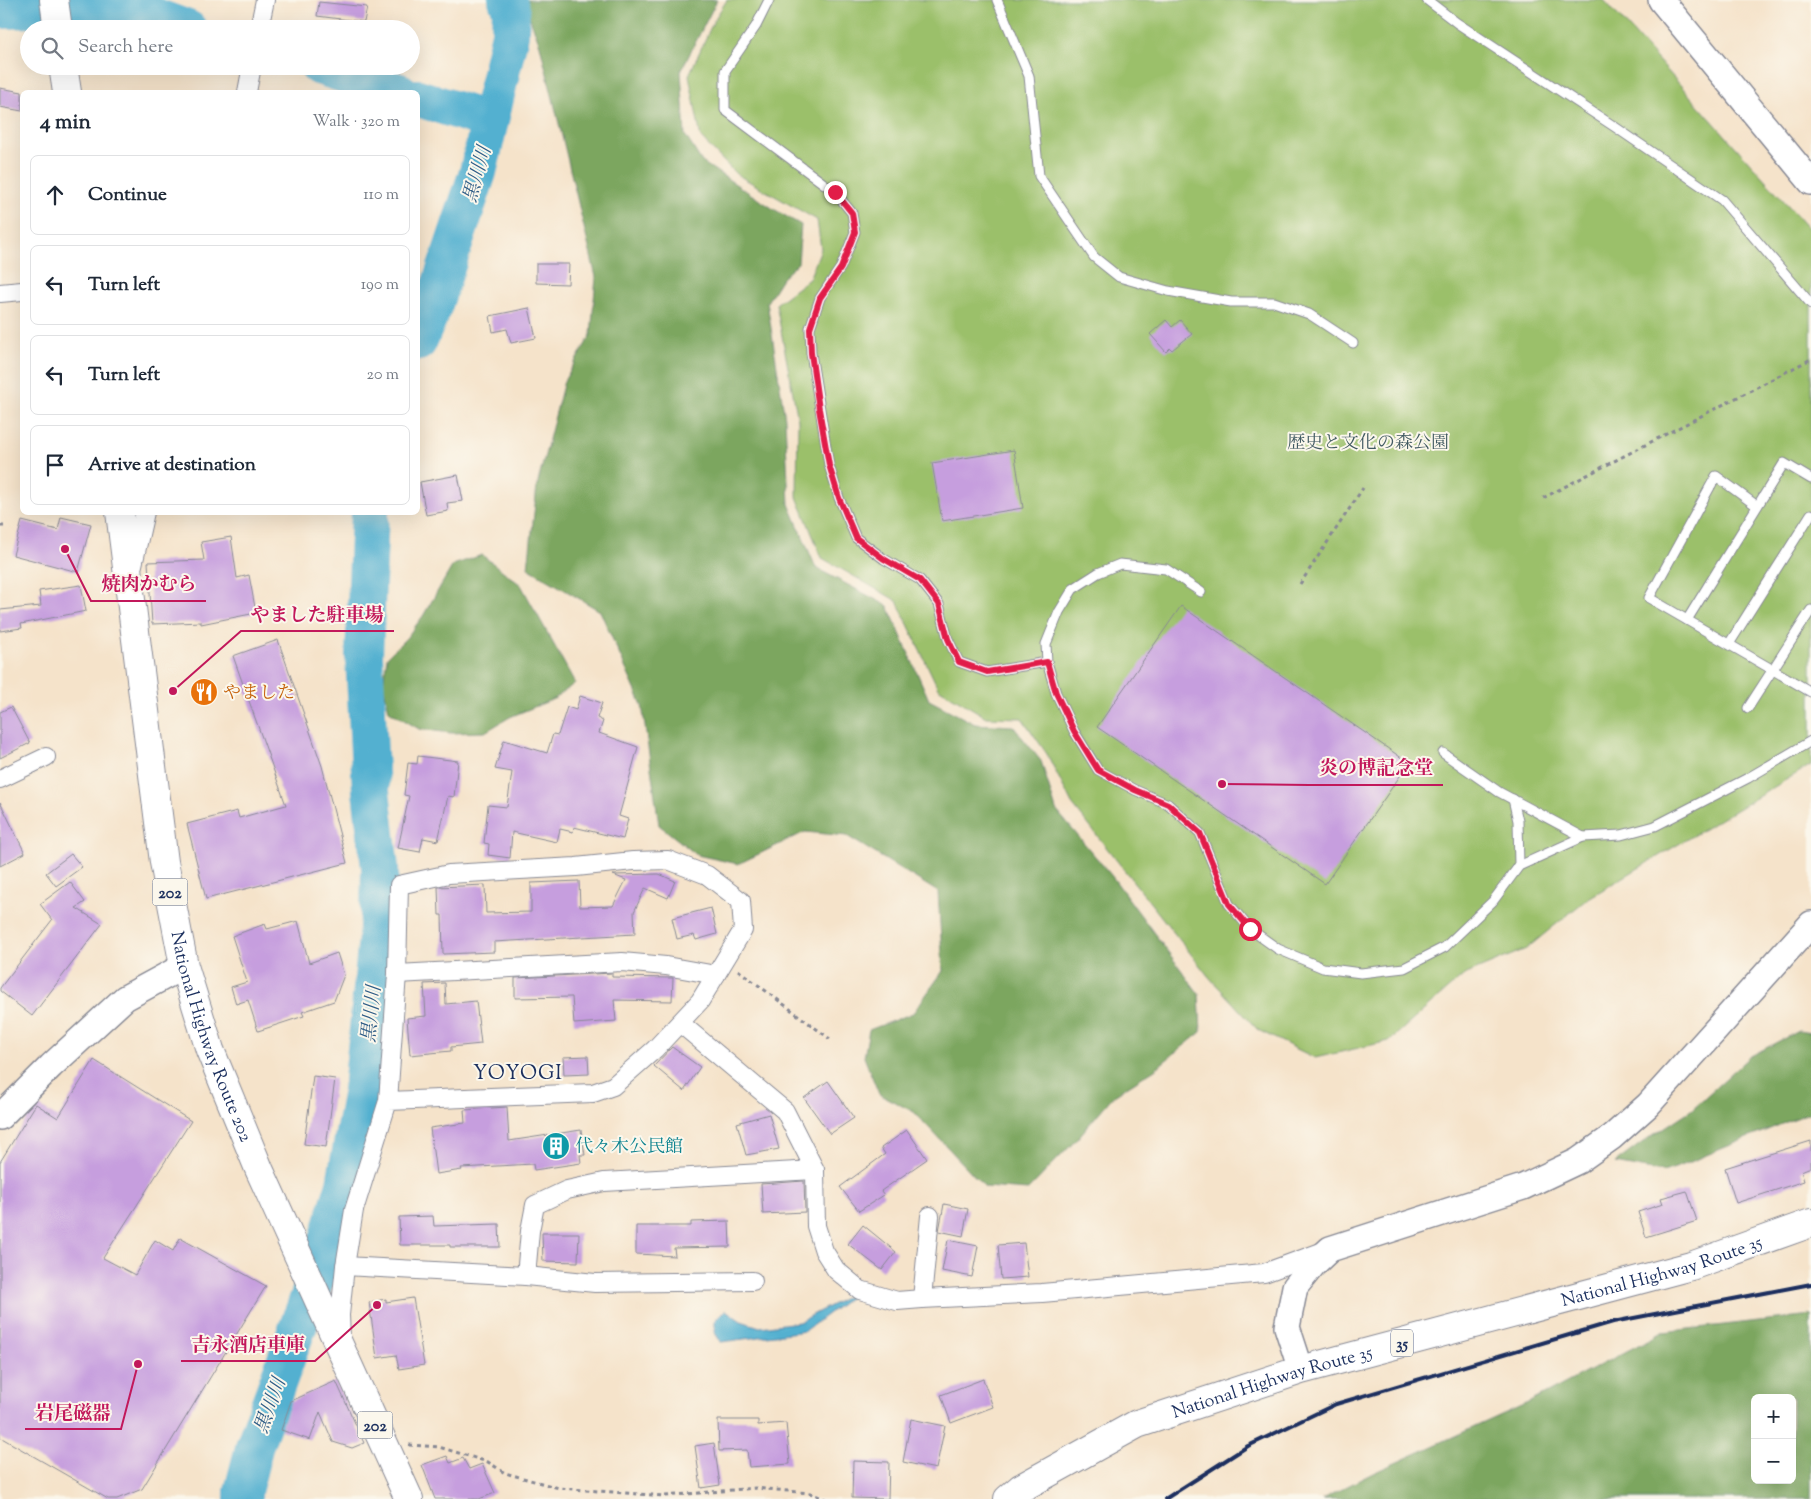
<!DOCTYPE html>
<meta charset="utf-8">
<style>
:root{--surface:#fff;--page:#f2f2f3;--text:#1f2937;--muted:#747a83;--line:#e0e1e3}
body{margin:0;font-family:"Sorts Mill Goudy","Noto Serif JP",serif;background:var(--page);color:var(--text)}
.controls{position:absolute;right:15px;bottom:15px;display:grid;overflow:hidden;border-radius:8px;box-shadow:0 5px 20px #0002}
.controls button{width:45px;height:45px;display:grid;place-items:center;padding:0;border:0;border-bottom:1px solid var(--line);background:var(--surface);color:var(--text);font:25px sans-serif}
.stop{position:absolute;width:15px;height:15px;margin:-11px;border:4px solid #e11d48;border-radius:50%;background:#fff}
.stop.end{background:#e11d48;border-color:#fff;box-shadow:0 1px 5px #0008}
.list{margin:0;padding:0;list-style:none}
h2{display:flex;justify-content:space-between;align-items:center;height:65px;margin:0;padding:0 20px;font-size:21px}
h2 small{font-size:16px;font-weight:400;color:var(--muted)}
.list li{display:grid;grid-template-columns:32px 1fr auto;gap:15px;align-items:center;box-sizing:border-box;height:80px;margin:0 10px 10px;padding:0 10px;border:1px solid var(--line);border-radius:8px}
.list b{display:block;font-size:19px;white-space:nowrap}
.list em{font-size:16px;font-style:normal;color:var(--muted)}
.icon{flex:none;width:28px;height:28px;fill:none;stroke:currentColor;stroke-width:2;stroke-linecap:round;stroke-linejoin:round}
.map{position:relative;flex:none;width:1811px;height:1499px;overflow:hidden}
.search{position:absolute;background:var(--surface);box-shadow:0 5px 20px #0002;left:20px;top:20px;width:400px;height:55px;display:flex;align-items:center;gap:12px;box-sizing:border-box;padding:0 18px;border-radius:28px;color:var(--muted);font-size:19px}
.panel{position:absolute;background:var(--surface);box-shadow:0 5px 20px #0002;left:20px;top:90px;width:400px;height:425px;border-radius:8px}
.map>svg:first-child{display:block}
.green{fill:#9bc06b;stroke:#5b7864}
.forest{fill:#7ca65f;stroke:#4c6a5e;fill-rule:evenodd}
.water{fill:#52b0d0;stroke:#367097}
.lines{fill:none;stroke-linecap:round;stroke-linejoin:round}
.river{stroke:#52b0d0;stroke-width:38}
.building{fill:#c69ede}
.lane-casing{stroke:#888994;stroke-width:11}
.street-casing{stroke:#888994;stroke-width:20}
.secondary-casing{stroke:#888994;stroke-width:28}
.highway-casing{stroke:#888994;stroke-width:30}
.path{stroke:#888994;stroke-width:3;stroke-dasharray:4 4;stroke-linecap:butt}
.lane{stroke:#fff;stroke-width:9}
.street{stroke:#fff;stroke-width:18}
.secondary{stroke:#fff;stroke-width:25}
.highway{stroke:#fff;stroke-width:28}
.rail{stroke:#1b2f5e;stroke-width:4}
.route{stroke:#e11d48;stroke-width:6}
.labels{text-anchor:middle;stroke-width:4;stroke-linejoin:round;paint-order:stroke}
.shield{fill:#fbf7ec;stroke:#5e6b89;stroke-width:1}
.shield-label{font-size:16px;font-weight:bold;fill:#1b2f5e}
.park-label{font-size:18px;fill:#415a62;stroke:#fbf7ec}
.food-label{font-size:18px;fill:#c56008;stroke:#fbf7ec;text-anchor:start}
.street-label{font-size:18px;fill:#1b2f5e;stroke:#fbf7ec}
.culture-label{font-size:18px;fill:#0d838f;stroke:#fbf7ec;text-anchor:start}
.water-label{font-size:19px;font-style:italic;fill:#2e5c86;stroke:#fbf7ec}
.quarter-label{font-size:20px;letter-spacing:1px;fill:#1b2f5e;stroke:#fbf7ec}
.leader{fill:none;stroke:#c2185b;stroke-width:2}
.callout-dot{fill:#c2185b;stroke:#fbf7ec;stroke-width:2}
.callout-label{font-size:19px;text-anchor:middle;font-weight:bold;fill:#c2185b;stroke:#fbf7ec;stroke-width:4;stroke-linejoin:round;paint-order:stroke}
</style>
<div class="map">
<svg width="1811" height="1499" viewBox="0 0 1811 1499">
<rect width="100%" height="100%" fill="#fbf7ec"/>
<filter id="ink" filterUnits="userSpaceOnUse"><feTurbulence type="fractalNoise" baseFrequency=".02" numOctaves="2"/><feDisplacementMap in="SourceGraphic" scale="10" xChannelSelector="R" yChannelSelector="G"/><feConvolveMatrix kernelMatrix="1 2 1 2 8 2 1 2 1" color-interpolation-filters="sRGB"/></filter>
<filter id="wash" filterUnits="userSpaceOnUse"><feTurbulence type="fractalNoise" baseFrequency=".0096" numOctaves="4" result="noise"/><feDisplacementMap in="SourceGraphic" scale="20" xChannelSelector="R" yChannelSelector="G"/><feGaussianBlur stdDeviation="1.12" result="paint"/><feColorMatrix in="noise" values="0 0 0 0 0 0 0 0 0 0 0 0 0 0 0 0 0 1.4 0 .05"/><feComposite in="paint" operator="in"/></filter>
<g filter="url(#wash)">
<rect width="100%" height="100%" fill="#f5e3ca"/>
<polygon class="green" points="727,0 1604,0 1811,231 1811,765 1587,899 1526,949 1464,975 1389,1041 1315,1058 1258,1030 1209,977 1072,804 1047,754 1022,718 986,717 938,688 897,601 822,558 797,497 798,420 776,304 809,279 821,249 817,220 736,174 701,138 689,75 714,20"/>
<g class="forest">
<polygon points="523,0 717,0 681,71 685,135 702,162 772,208 801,225 798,263 782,278 767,302 785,419 789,504 816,568 888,606 929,700 975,724 1013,726 1041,761 1056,810 1111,875 1199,994 1201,1032 1155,1069 1114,1095 1076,1140 1028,1190 985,1187 914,1112 879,1094 864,1057 869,1030 913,1013 943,971 938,892 847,836 805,832 738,864 697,855 659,825 642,705 600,611 528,568 537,486 564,381 591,335 596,277 540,45"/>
<polygon points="482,555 521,585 575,683 556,698 510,717 485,732 451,733 419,729 389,711 383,684 387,657 407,637 423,616 453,565"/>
<polygon points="1798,1031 1811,1033 1811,1112 1675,1168 1663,1172 1615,1163 1647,1139 1691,1110 1749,1057"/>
<path d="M1811,1315V1499H1322L1373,1473L1530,1402L1663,1332ZM1755,1398H1792V1480H1755Z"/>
</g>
<polygon class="water" points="860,1290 805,1331 721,1342 715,1333 715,1320 725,1310 741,1321 760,1327 799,1322"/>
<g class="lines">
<g class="river">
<polyline points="0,10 36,9 92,11 153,16 188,29"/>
<polyline points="318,66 400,92"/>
<polyline points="418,98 490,121"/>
<polyline points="418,342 433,307 478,172 510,34 511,10 507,0"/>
<polyline points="243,1499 243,1491 255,1444 317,1275 345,1184 362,1090 379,917 380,868 371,791 364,656 370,512"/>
</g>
</g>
<g id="blocks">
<g class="building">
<polygon points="319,2 367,7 364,22 317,16"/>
<polygon points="0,88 22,92 22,111 0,107"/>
<polygon points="536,264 569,264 568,284 536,283"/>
<polygon points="529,308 536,338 511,343 507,329 493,332 490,316"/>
<polygon points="1166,320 1172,327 1180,320 1192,334 1172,350 1170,348 1166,352 1150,334"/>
<polygon points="1014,450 1023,508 942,521 932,463"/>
<polygon points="458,475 463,501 447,503 448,511 426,515 420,482"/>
<polygon points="61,517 91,524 78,572 13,555 22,521 58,530"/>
<polygon points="231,537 237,578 249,575 256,613 201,624 201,622 152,624 148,562 204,560 201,542"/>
<polygon points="81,585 86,611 21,624 22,628 0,631 0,610 41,606 39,591"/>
<polygon points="1181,606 1409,763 1325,884 1097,727"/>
<polygon points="278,640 322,766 347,863 206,899 187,824 237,811 239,818 286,805 233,656"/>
<polygon points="580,696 602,703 597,718 603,721 599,733 638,747 619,816 628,819 623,839 574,827 573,832 560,829 557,842 512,832 510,858 488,855 489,844 484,843 488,805 507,807 512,772 495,769 504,740 547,753 553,734 558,735 567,707 576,710"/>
<polygon points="11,707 30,743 0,758 0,712"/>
<polygon points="418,756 458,761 454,797 448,796 438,841 423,838 420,852 398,848 409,796 404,795 408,763 417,764"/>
<polygon points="0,802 25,853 0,866"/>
<polygon points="71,854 82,867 56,886 46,873"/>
<polygon points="659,874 675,881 668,898 645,888 634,912 635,934 494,942 494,952 443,954 442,915 439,915 438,887 485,885 486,913 531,912 531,883 579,881 580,907 613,906 626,880 613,875"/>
<polygon points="70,882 85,902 76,908 102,924 32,1016 0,991 0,988 52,920 40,904"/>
<polygon points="711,908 717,934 696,940 694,935 677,939 672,918"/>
<polygon points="298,921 309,963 337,953 344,975 334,1001 302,1012 304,1016 258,1031 248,1000 236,1004 231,987 247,982 232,936 265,924 267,929"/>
<polygon points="612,973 612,977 673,978 672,1001 614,1000 616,1021 574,1024 572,997 515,998 515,978"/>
<polygon points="445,983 446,1004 476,1001 481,1044 451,1047 451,1051 410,1055 407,1018 426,1016 424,984"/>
<polygon points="672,1047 700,1067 684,1091 654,1066"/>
<polygon points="588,1056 589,1074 564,1075 563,1057"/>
<polygon points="94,1060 191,1121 103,1258 135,1275 155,1240 173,1251 180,1238 266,1286 142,1489 117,1499 108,1499 0,1437 0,1162 36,1104 58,1118"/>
<polygon points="313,1076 335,1079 326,1147 304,1144"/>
<polygon points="828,1081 854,1118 830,1134 804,1098"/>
<polygon points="507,1107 509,1141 581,1130 585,1155 580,1155 581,1163 534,1170 533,1164 461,1168 462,1170 436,1174 430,1128 465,1123 464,1110"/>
<polygon points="769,1114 779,1149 746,1155 737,1123"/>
<polygon points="907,1130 927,1159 881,1191 884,1195 859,1211 840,1187 885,1154 881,1148"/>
<polygon points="1811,1141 1811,1167 1801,1171 1804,1181 1736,1203 1725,1168"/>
<polygon points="804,1181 805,1212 763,1214 761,1184"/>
<polygon points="1687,1191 1697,1221 1646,1237 1638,1212 1663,1204 1661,1198"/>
<polygon points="944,1204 968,1209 963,1236 939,1231"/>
<polygon points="433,1216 434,1226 499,1224 500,1247 450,1247 450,1245 400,1245 399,1217"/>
<polygon points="729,1221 730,1247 674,1248 675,1256 636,1254 636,1226 691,1226 691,1222"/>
<polygon points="863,1225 896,1252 882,1270 848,1244"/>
<polygon points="542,1233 579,1233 578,1262 543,1261"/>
<polygon points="948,1240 978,1246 972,1277 942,1271"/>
<polygon points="1024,1243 1028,1277 1001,1279 998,1245"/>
<polygon points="413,1298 424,1365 399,1369 396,1355 377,1358 369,1302 386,1299 386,1302"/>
<polygon points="983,1379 993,1407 951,1423 941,1395"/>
<polygon points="336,1381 364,1443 352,1448 333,1442 320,1412 310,1440 281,1430 291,1401"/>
<polygon points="911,1419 945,1426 936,1469 903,1462"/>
<polygon points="718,1420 758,1420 758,1425 786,1423 790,1464 749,1467 747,1450 719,1451"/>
<polygon points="714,1443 720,1485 701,1488 695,1446"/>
<polygon points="447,1456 450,1463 463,1458 469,1469 482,1464 495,1493 479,1499 435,1499 422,1465"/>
<polygon points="853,1461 889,1462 888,1499 852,1498"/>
</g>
</g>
</g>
<g filter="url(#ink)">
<use href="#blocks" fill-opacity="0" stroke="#888994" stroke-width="1"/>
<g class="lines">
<g class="lane-casing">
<g id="lane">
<polyline points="769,0 756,26 725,71 725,110 835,192 852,213 855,232 841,267 820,298 810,328 811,353 829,465 839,498 856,538 884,559 920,580 939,604 948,639 959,662 987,672 1047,662"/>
<polyline points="997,0 1029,76 1039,176 1094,257 1119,277 1168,291 1231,302 1274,302 1309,314 1353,343"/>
<polyline points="1427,0 1457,23 1615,127 1722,200 1811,304"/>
<polyline points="1757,506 1716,476 1649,598 1811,692"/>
<polyline points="1201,592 1166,569 1120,564 1098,573 1073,589 1059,612 1046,644 1047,662 1056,693 1074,731 1098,770 1135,790 1168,804 1200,833 1229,904 1250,929 1278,949 1323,968 1361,973 1404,968 1445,947 1493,901 1519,866 1583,837 1621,835 1655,826 1748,778 1811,741"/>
<polyline points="1687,620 1784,463 1811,479"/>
<polyline points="1729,644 1811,514"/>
<polyline points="1748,708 1811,610"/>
<polyline points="1443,753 1499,792 1583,837"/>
<polyline points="1513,799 1518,821 1519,866"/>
</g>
</g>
<g class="street-casing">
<g id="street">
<polyline points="259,29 265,0"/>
<polyline points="247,92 252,66"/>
<polyline points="0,293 22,291"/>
<polyline points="133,565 145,512"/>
<polyline points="0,779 46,757"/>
<polyline points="397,974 622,962 666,966 716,975"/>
<polyline points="680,1023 785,1111 815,1170 816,1226 824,1251 836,1270 860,1290 897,1301 922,1299"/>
<polyline points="930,1216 922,1299 1042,1293 1264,1273 1324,1251"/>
<polyline points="345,1266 526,1276 595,1283 753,1281"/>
<polyline points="526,1276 530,1231 535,1205 567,1190 604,1182 815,1170"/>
<polyline points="341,1338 340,1315 345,1266 354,1210 388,1101 397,974 399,885 449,874 576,867 633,861 668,860 707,875 741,901 743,930 700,1001 655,1049 613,1086 593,1093 388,1101"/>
</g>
</g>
<g class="secondary-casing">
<g id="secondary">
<polyline points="1661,0 1811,182"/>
<polyline points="0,1117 51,1066 125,998 184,966"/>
<polyline points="1301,1370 1287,1327 1295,1287 1313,1265 1330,1249 1523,1187 1578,1161 1612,1137 1648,1105 1811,924"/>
</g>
</g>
<g class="highway-casing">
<g id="highway">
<polyline points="54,0 58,29"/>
<polyline points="63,66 67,92"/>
<path id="s1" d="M120,512L164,862L184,966L210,1050L259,1169L409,1499"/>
<path id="s2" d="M1008,1499L1021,1488L1137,1424L1301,1370L1691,1266L1811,1223"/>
</g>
</g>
<g class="path">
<polyline points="1543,498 1811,359"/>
<polyline points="0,526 4,526"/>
<polyline points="1300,584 1363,488"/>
<polyline points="738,970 830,1039"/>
<polyline points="409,1445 439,1447 488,1462 505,1473 559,1488 665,1496 755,1488 810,1493 825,1499"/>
</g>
<use href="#lane" class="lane"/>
<use href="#street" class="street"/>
<use href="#secondary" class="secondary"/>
<use href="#highway" class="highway"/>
<polyline class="rail" points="1165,1499 1248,1446 1336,1404 1613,1322 1811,1284"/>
</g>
</g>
<g class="lines" filter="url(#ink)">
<polyline class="route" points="835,192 852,213 855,232 841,268 820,298 810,328 811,353 819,409 829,465 839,498 856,538 884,559 920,580 939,604 948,639 959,662 987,672 1047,662 1056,693 1074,731 1098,770 1135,790 1168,804 1200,833 1229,904 1250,929"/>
</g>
<defs>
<g id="restaurant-disc" transform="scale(1.4375)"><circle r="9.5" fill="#e8710a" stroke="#fbf7ec"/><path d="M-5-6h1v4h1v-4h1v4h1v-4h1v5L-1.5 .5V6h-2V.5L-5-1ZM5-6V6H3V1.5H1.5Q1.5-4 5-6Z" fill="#fff"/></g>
<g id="building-disc" transform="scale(1.4375)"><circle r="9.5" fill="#0f9aa8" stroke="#fbf7ec"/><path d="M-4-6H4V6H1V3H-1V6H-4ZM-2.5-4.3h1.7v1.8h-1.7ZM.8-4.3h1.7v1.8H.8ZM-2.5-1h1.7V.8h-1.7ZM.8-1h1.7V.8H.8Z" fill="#fff"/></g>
</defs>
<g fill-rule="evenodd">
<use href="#restaurant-disc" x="204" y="692"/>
<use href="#building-disc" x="556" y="1146"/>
</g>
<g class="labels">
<g class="shield">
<rect x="152.5" y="878.5" width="35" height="27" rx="4"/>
<rect x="1391" y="1329.5" width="22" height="27" rx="4"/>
<rect x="357.5" y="1411.5" width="35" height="27" rx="4"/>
</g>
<g class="shield-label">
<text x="170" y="898">202</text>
<text x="1402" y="1349">35</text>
<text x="375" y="1431">202</text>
</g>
<g class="park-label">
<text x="1368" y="448">歴史と文化の森公園</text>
</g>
<g class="food-label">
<text x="223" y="698">やました</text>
</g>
<g class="street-label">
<text dy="6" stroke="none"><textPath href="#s1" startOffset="534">National Highway Route 202</textPath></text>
<text dy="6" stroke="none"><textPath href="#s2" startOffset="696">National Highway Route 35</textPath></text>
<text dy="6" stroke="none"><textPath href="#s2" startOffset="291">National Highway Route 35</textPath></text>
</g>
<g class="culture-label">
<text x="575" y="1152">代々木公民館</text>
</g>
<g class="water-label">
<text transform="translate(476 174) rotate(-74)" y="7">黒川川</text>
<text transform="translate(370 1014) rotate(-84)" y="7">黒川川</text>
<text transform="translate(269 1405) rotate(-70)" y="7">黒川川</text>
</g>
<g class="quarter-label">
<text x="518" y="1079">YOYOGI</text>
</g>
</g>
<path class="leader" d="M65 549L91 601H206M173 691L241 631H394M1222 784L1309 785H1443M377 1305L315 1361H181M138 1364L121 1429H25"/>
<g class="callout-dot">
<circle cx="65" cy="549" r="5"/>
<circle cx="173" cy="691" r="5"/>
<circle cx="1222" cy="784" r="5"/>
<circle cx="377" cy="1305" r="5"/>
<circle cx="138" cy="1364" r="5"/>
</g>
<g class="callout-label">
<text x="149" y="590">焼肉かむら</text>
<text x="317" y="621">やました駐車場</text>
<text x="1376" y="774">炎の博記念堂</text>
<text x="248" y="1351">吉永酒店車庫</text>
<text x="73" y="1419">岩尾磁器</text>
</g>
</svg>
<div class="controls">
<button>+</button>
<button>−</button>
</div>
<div class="stop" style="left:1250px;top:929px"></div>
<div class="stop end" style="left:835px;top:192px"></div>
<div class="search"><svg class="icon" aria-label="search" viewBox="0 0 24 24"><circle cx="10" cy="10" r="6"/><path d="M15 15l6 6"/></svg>Search here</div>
<section class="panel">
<h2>4 min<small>Walk · 320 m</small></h2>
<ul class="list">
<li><svg class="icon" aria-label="ahead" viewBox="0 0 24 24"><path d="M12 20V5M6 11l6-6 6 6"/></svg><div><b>Continue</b></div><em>110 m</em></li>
<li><svg class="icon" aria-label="left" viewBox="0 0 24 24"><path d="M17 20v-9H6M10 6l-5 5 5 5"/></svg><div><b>Turn left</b></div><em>190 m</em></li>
<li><svg class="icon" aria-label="left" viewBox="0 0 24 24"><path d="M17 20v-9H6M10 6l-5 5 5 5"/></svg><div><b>Turn left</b></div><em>20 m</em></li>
<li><svg class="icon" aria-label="arrive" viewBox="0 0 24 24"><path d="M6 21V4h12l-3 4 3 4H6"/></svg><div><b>Arrive at destination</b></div></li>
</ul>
</section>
</div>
